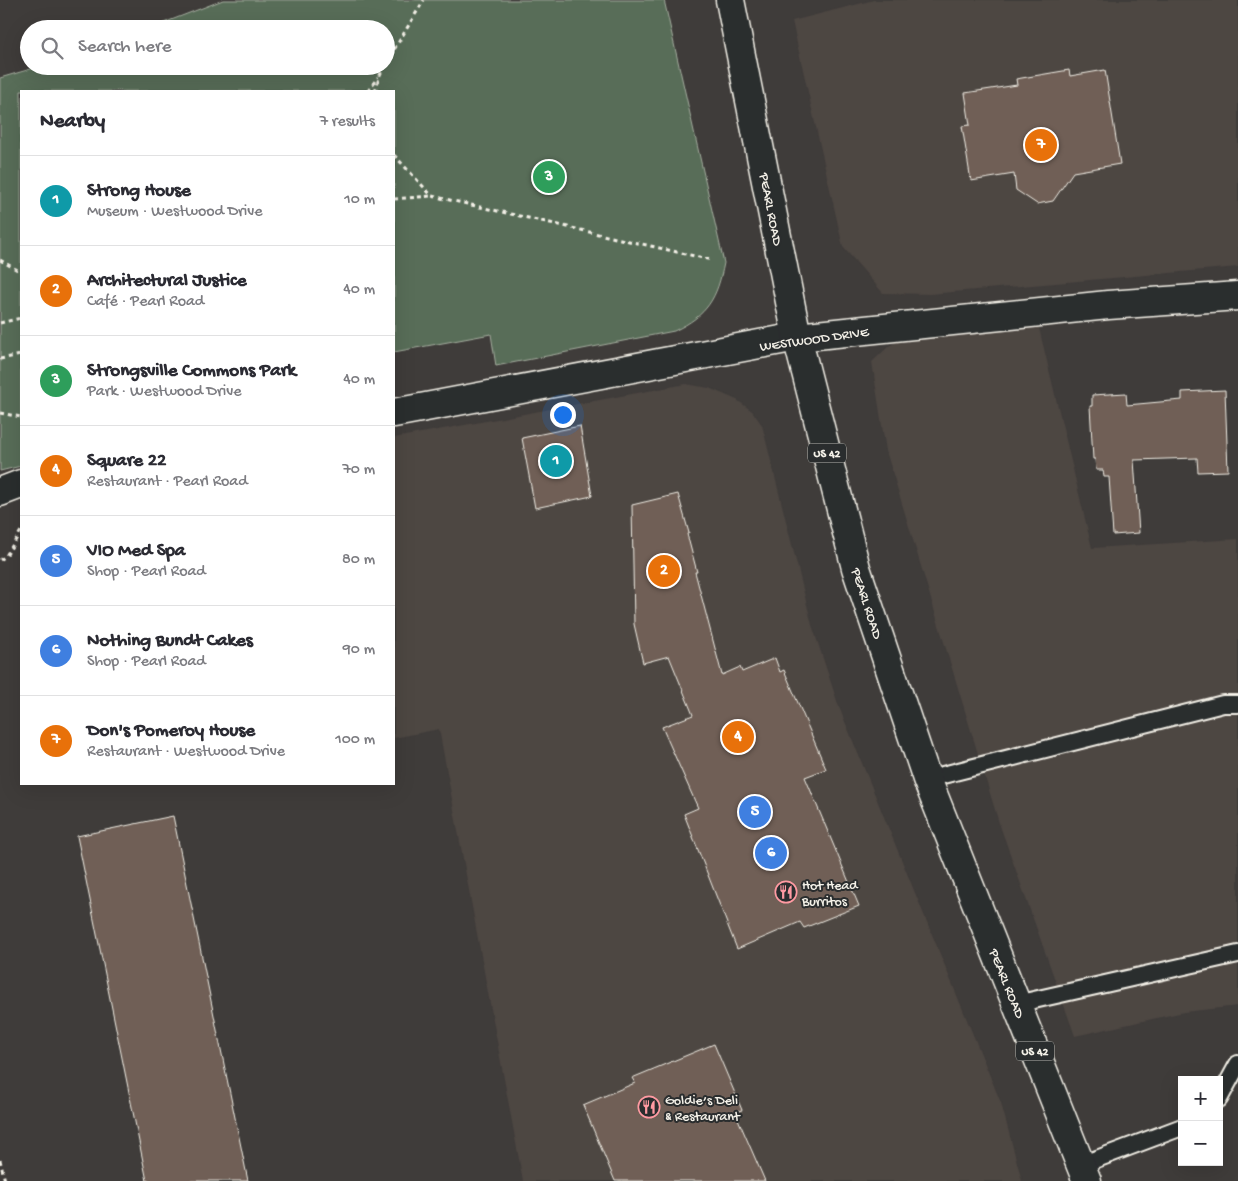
<!DOCTYPE html>
<meta charset="utf-8">
<style>
:root{--surface:#fff;--page:#f2f2f3;--text:#2b2b33;--muted:#7c7c81;--line:#e1e1e2;--accent:#ea580c}
body{margin:0;font-family:"Gochi Hand",sans-serif;background:var(--page);color:var(--text)}
.controls{position:absolute;right:15px;bottom:15px;display:grid;overflow:hidden;border-radius:0px;box-shadow:0 5px 20px #0002}
.controls button{width:45px;height:45px;display:grid;place-items:center;padding:0;border:0;border-bottom:1px solid var(--line);background:var(--surface);color:var(--text);font:25px sans-serif}
.you{position:absolute;left:562px;top:414px;width:18px;height:18px;margin:-12px;border:4px solid #fff;border-radius:50%;background:#1a73e8;box-shadow:0 0 0 8px #1a73e833}
.badge{display:grid;place-items:center;width:32px;height:32px;border-radius:50%;background:var(--accent);color:#fff;font-size:16px;font-weight:700}
.pin{position:absolute;translate:-50% -50%;border:2px solid #fff;box-shadow:0 1px 5px #0006}
.list{margin:0;padding:0;list-style:none}
h2{display:flex;justify-content:space-between;align-items:center;height:65px;margin:0;padding:0 20px;font-size:21px}
h2 small{font-size:16px;font-weight:400;color:var(--muted)}
.list li{display:grid;grid-template-columns:32px 1fr auto;gap:15px;align-items:center;box-sizing:border-box;height:90px;padding:0 20px;border-top:1px solid var(--line)}
.list b{display:block;font-size:19px;white-space:nowrap}
.list p{margin:0;font-size:16px;white-space:nowrap;color:var(--muted)}
.list em{font-size:16px;font-style:normal;color:var(--muted)}
.icon{flex:none;width:28px;height:28px;fill:none;stroke:currentColor;stroke-width:2;stroke-linecap:round;stroke-linejoin:round}
.map{position:relative;flex:none;width:1238px;height:1181px;overflow:hidden}
.search{position:absolute;background:var(--surface);box-shadow:0 5px 20px #0002;left:20px;top:20px;width:375px;height:55px;display:flex;align-items:center;gap:12px;box-sizing:border-box;padding:0 18px;border-radius:28px;color:var(--muted);font-size:19px}
.panel{position:absolute;background:var(--surface);box-shadow:0 5px 20px #0002;left:20px;top:90px;width:375px;height:695px;border-radius:0px}
.map>svg:first-child{display:block}
.built{fill:#4d4642}
.green{fill:#586d59;stroke:#a6afa0}
.building{fill:#6f5f56;stroke:#f4f1e8}
.lines{fill:none;stroke-linecap:round;stroke-linejoin:round}
.lane-casing{stroke:#f4f1e8;stroke-width:20}
.street-casing{stroke:#f4f1e8;stroke-width:31}
.secondary-casing{stroke:#f4f1e8;stroke-width:31}
.primary-casing{stroke:#f4f1e8;stroke-width:31}
.path{stroke:#f4f1e8;stroke-width:3;stroke-dasharray:4 4;stroke-linecap:butt}
.lane{stroke:#2a2d2e;stroke-width:16}
.street{stroke:#2a2d2e;stroke-width:28}
.secondary{stroke:#2a2d2e;stroke-width:28}
.primary{stroke:#2a2d2e;stroke-width:28}
.labels{text-anchor:middle;stroke-width:4;stroke-linejoin:round;paint-order:stroke}
.shield{fill:#2a2d2e;stroke:#b7b6b0;stroke-width:1}
.shield-label{font-size:12px;font-weight:bold;fill:#f4f1e8}
.street-label{font-size:14px;fill:#f4f1e8;stroke:#2a2d2e}
.poi-label{font-size:14px;fill:#f4f1e8;stroke:#2a2d2e;text-anchor:start}
</style>
<div class="map">
<svg width="1238" height="1181" viewBox="0 0 1238 1181">
<rect width="100%" height="100%" fill="#3f3c3a"/>
<filter id="ink" filterUnits="userSpaceOnUse"><feTurbulence type="fractalNoise" baseFrequency=".02" numOctaves="2"/><feDisplacementMap in="SourceGraphic" scale="10" xChannelSelector="R" yChannelSelector="G"/><feConvolveMatrix kernelMatrix="1 2 1 2 8 2 1 2 1" color-interpolation-filters="sRGB"/></filter>
<g filter="url(#ink)">
<g class="built">
<polygon points="874,0 1238,0 1238,267 930,294 883,293 843,247 792,21"/>
<polygon points="1039,328 1092,548 1238,539 1238,1006 1184,1012 1075,1036 999,823 886,451 872,362 889,346 912,332"/>
<polygon points="686,384 709,388 737,400 752,411 762,425 812,625 839,707 1001,1103 1022,1181 523,1181 439,729 394,738 394,438"/>
</g>
<path class="green" d="M223,0H664L724,263C717,298 708,315 674,331L496,366L491,334L394,352V91H21V466L0,471V78L41,66H386V29H148Z"/>
<g class="building">
<polygon points="1069,70 1070,76 1105,70 1120,164 1073,172 1053,201 1037,204 1016,190 1014,174 971,181 962,126 970,125 965,93 1017,85 1016,79"/>
<polygon points="1225,390 1228,471 1198,472 1197,458 1134,460 1139,533 1113,535 1109,477 1104,477 1103,470 1096,470 1095,459 1093,459 1090,406 1092,406 1092,395 1126,393 1127,405 1182,400 1182,392"/>
<polygon points="580,426 592,496 535,508 522,438"/>
<polygon points="678,494 689,533 687,534 697,572 695,572 722,675 740,667 742,672 775,658 780,672 784,670 826,769 805,777 859,906 804,928 800,922 737,949 684,814 698,808 662,727 693,715 669,656 643,663 634,624 632,505"/>
<polygon points="173,816 248,1181 147,1181 77,836"/>
<polygon points="714,1044 742,1110 735,1112 765,1181 615,1181 583,1105 635,1083 632,1078"/>
</g>
<g class="lines">
<g class="lane-casing">
<g id="lane">
<polyline points="927,779 1223,704 1238,704"/>
<polyline points="1016,1004 1238,954"/>
<polyline points="1219,1099 1238,1064"/>
<polyline points="1094,1160 1182,1127"/>
</g>
</g>
<g class="street-casing">
<g id="street">
<polyline points="394,413 797,337"/>
<polyline points="0,492 21,484"/>
</g>
</g>
<g class="secondary-casing">
<polyline id="secondary" points="797,337 1108,305 1238,296"/>
</g>
<g class="primary-casing">
<polyline id="primary" points="730,0 797,337 856,568 927,779 1087,1181"/>
</g>
<g class="path">
<polyline points="386,63 424,0"/>
<polyline points="368,91 378,77"/>
<polyline points="375,91 380,75 384,66"/>
<polyline points="394,155 432,196 712,260"/>
<polyline points="394,199 431,196"/>
<polyline points="0,260 21,272"/>
<polyline points="0,323 21,318"/>
<polyline points="0,359 21,355"/>
<polyline points="0,413 21,417"/>
<polyline points="0,560 6,556 21,531"/>
<polyline points="0,1160 5,1181"/>
</g>
<use href="#lane" class="lane"/>
<use href="#street" class="street"/>
<use href="#secondary" class="secondary"/>
<use href="#primary" class="primary"/>
</g>
</g>
<defs>
<g id="restaurant-ring" transform="scale(1.125)"><circle r="9.5" fill="#2a2d2e" stroke="#ff9aa2" stroke-width="1.5"/><path d="M-5-6h1v4h1v-4h1v4h1v-4h1v5L-1.5 .5V6h-2V.5L-5-1ZM5-6V6H3V1.5H1.5Q1.5-4 5-6Z" fill="#ff9aa2"/></g>
</defs>
<g fill-rule="evenodd">
<use href="#restaurant-ring" x="786" y="892"/>
<use href="#restaurant-ring" x="649" y="1107"/>
</g>
<g class="labels">
<g class="shield">
<rect x="808" y="443.5" width="38" height="19" rx="4"/>
<rect x="1016" y="1041.5" width="38" height="19" rx="4"/>
</g>
<g class="shield-label">
<text x="827" y="457">US 42</text>
<text x="1035" y="1055">US 42</text>
</g>
<g class="street-label">
<text transform="translate(772 209) rotate(79)" y="5">PEARL ROAD</text>
<text transform="translate(814 338) rotate(-8)" y="5">WESTWOOD DRIVE</text>
<text transform="translate(868 603) rotate(72)" y="5">PEARL ROAD</text>
<text transform="translate(1008 983) rotate(68)" y="5">PEARL ROAD</text>
</g>
<g class="poi-label">
<text x="802" y="889">Hot Head<tspan x="802" dy="16">Burritos</tspan></text>
<text x="665" y="1104">Goldie’s Deli<tspan x="665" dy="16">&amp; Restaurant</tspan></text>
</g>
</g>
</svg>
<div class="controls">
<button>+</button>
<button>−</button>
</div>
<div class="you"></div>
<div class="pin badge" style="left:556px;top:461px;background:#0f9aa8">1</div>
<div class="pin badge" style="left:664px;top:571px;background:#e8710a">2</div>
<div class="pin badge" style="left:549px;top:177px;background:#2e9e5b">3</div>
<div class="pin badge" style="left:738px;top:737px;background:#e8710a">4</div>
<div class="pin badge" style="left:755px;top:812px;background:#3f7fe0">5</div>
<div class="pin badge" style="left:771px;top:853px;background:#3f7fe0">6</div>
<div class="pin badge" style="left:1041px;top:145px;background:#e8710a">7</div>
<div class="search"><svg class="icon" aria-label="search" viewBox="0 0 24 24"><circle cx="10" cy="10" r="6"/><path d="M15 15l6 6"/></svg>Search here</div>
<section class="panel">
<h2>Nearby<small>7 results</small></h2>
<ul class="list">
<li><span class="badge" style="background:#0f9aa8">1</span><div><b>Strong House</b><p>Museum · Westwood Drive</p></div><em>10 m</em></li>
<li><span class="badge" style="background:#e8710a">2</span><div><b>Architectural Justice</b><p>Café · Pearl Road</p></div><em>40 m</em></li>
<li><span class="badge" style="background:#2e9e5b">3</span><div><b>Strongsville Commons Park</b><p>Park · Westwood Drive</p></div><em>40 m</em></li>
<li><span class="badge" style="background:#e8710a">4</span><div><b>Square 22</b><p>Restaurant · Pearl Road</p></div><em>70 m</em></li>
<li><span class="badge" style="background:#3f7fe0">5</span><div><b>VIO Med Spa</b><p>Shop · Pearl Road</p></div><em>80 m</em></li>
<li><span class="badge" style="background:#3f7fe0">6</span><div><b>Nothing Bundt Cakes</b><p>Shop · Pearl Road</p></div><em>90 m</em></li>
<li><span class="badge" style="background:#e8710a">7</span><div><b>Don's Pomeroy House</b><p>Restaurant · Westwood Drive</p></div><em>100 m</em></li>
</ul>
</section>
</div>
